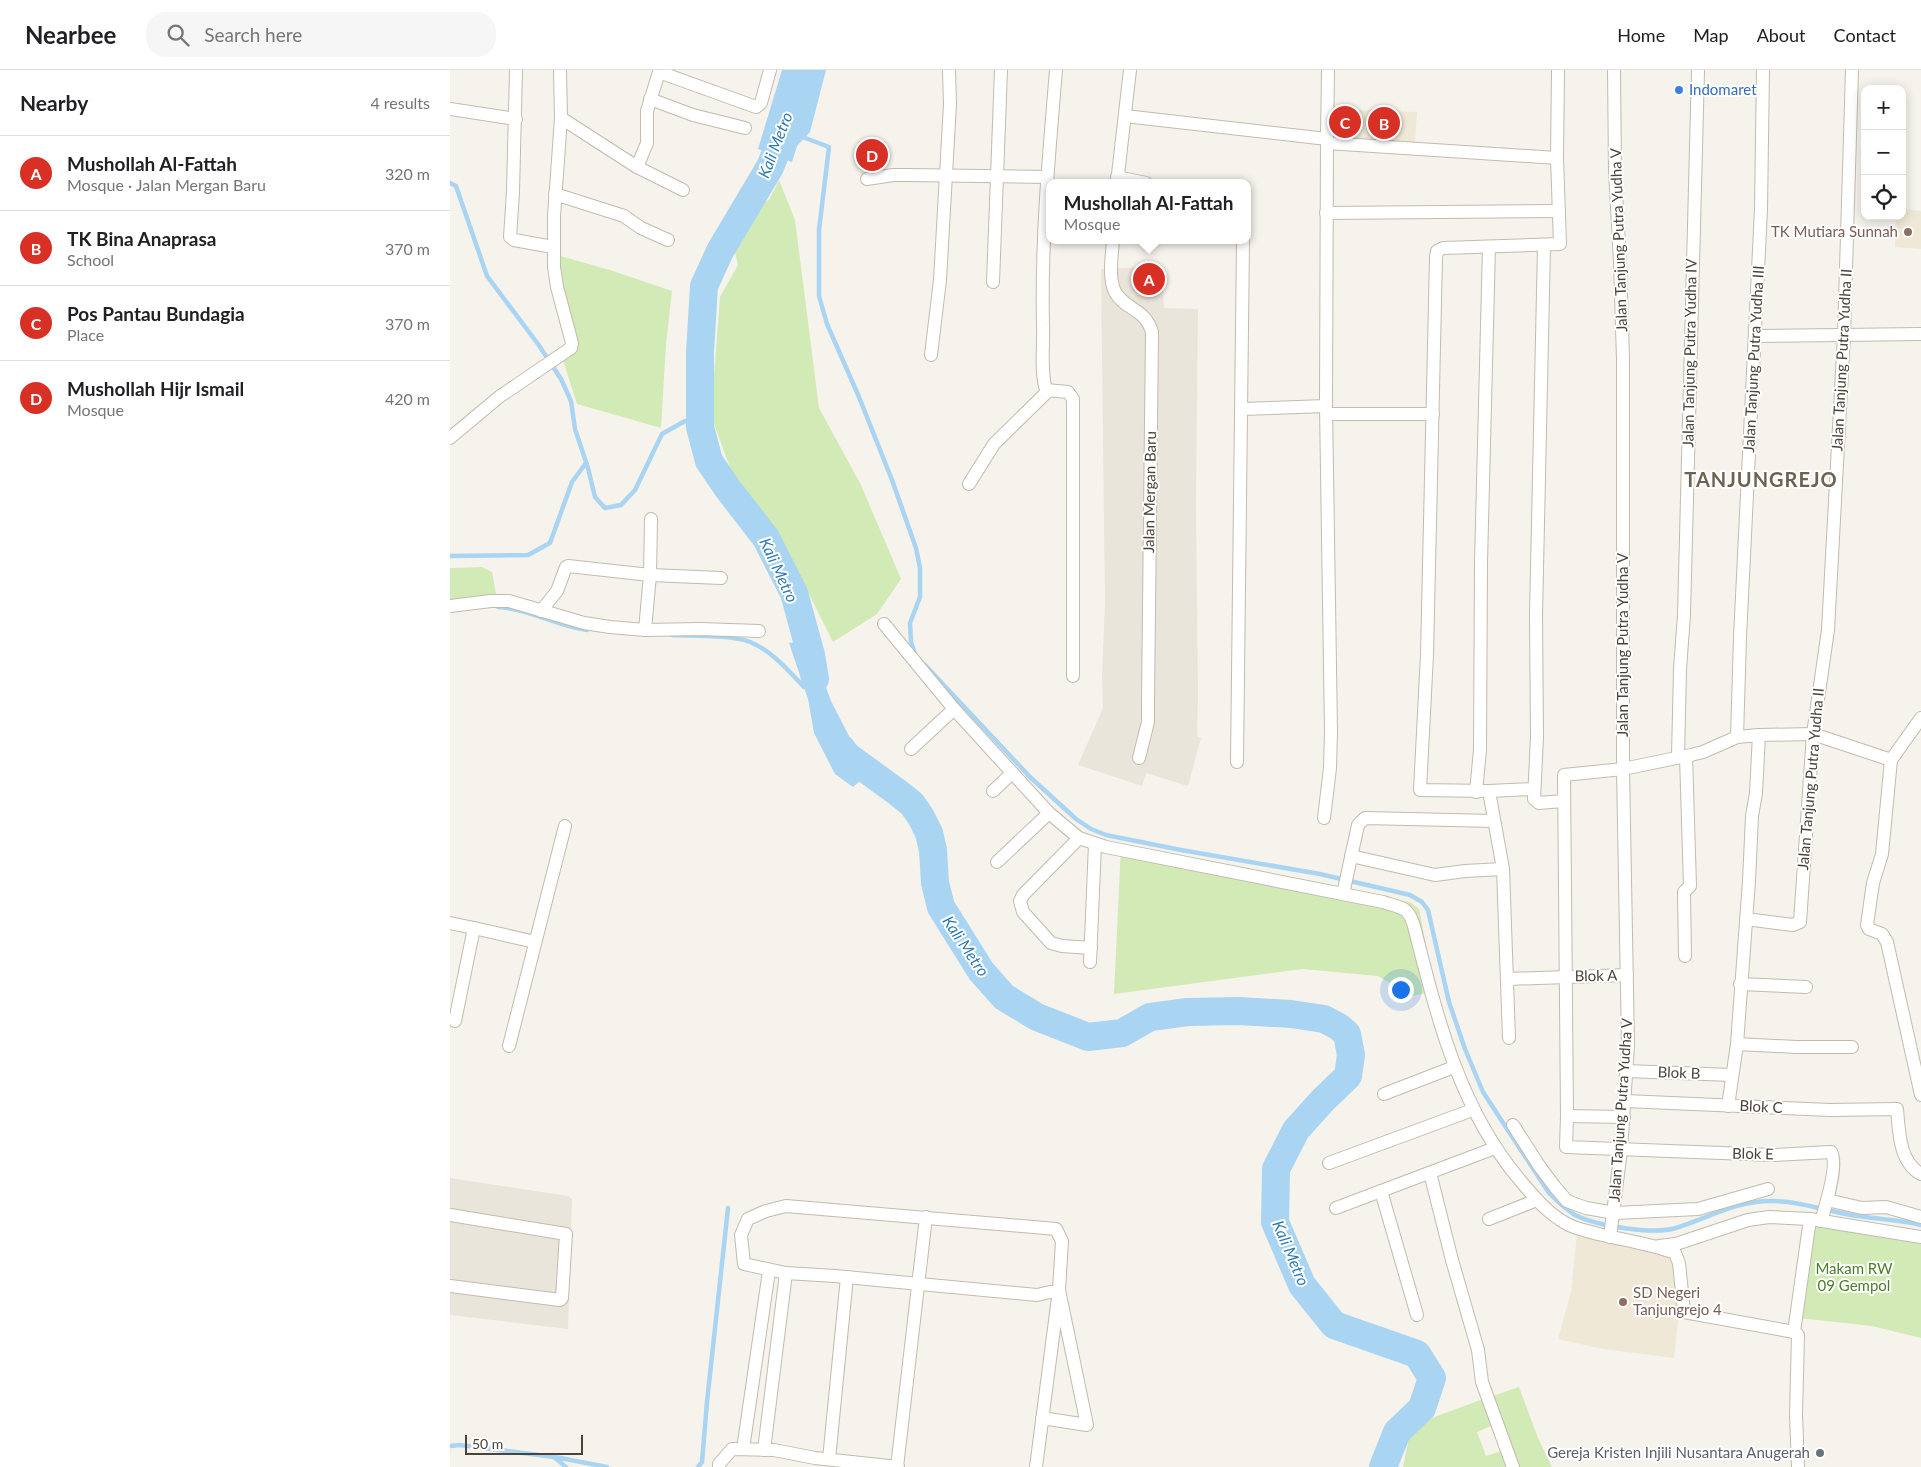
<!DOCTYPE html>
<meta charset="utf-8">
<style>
:root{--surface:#fff;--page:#f6f6f6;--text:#202124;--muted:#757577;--line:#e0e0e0;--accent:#d93025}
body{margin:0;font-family:Lato,sans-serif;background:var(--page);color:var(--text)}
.controls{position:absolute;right:15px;top:15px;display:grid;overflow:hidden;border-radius:10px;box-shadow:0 2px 12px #0003}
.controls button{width:45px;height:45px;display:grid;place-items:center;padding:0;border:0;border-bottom:1px solid var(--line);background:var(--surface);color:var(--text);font:25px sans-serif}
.scale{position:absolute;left:15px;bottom:12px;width:118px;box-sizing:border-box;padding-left:5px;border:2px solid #4b4439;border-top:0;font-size:14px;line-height:18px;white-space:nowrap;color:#4b4439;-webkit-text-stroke:4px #fff;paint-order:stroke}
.you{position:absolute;left:950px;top:919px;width:18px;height:18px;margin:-12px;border:4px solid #fff;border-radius:50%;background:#1a73e8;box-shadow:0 0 0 8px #1a73e833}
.badge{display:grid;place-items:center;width:32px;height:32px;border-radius:50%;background:var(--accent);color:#fff;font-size:16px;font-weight:700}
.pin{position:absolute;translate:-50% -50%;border:2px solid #fff;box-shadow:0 1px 5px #0006}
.popup{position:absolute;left:596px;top:109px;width:205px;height:65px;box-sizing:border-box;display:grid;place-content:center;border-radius:10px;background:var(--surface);filter:drop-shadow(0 1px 4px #0005);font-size:16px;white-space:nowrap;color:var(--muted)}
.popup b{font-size:19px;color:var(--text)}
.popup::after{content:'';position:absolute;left:50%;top:100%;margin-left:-10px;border:10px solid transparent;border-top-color:var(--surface)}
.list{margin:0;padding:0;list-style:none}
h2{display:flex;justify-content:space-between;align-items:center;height:65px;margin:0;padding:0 20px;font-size:21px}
h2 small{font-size:16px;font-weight:400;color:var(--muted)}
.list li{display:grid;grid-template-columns:32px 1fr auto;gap:15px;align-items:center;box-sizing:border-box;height:75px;padding:0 20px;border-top:1px solid var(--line)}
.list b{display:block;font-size:19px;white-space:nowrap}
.list p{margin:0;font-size:16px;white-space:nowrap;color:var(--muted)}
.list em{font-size:16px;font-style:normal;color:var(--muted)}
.icon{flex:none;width:28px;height:28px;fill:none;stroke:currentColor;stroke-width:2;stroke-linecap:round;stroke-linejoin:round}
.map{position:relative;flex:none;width:1471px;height:1397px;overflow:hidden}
header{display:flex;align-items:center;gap:30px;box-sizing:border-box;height:70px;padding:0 25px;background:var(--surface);border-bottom:1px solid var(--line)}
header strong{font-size:24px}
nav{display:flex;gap:28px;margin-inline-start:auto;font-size:18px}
.search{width:350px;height:45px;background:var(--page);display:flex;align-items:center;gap:12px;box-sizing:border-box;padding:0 18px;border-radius:20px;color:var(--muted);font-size:19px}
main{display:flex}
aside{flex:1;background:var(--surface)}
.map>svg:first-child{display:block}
.residential{fill:#eae5da}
.education{fill:#efe8d6}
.green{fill:#d2eab5}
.water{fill:#a9d4f2}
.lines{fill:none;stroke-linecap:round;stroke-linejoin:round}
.stream{stroke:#a9d4f2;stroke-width:4.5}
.river{stroke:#a9d4f2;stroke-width:28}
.street-casing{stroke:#c2bbae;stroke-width:14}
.street{stroke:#fff;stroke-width:12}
.shop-dot{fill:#3f7fe0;stroke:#fff;stroke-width:2}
.education-dot{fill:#8d6e63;stroke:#fff;stroke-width:2}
.worship-dot{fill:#6b7280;stroke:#fff;stroke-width:2}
.labels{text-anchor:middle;stroke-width:4;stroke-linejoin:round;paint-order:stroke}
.shop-label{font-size:15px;fill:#366cbe;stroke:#fff;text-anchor:start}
.education-label{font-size:15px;fill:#785e54;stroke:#fff;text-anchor:end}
.street-label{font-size:15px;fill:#4b4439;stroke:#fff}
.park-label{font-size:15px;fill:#4a7f2a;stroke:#fff}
.worship-label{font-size:15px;fill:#5b616d;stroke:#fff;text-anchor:end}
.water-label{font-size:16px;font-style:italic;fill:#2e7ab2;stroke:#fff}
.district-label{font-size:20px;font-weight:bold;letter-spacing:1px;fill:#6e6250;stroke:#fff}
</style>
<header>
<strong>Nearbee</strong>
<div class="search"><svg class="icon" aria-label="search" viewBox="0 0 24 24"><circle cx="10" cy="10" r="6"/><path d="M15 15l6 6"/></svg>Search here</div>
<nav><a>Home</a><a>Map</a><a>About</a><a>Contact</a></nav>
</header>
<main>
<aside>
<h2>Nearby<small>4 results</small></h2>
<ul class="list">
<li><span class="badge">A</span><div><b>Mushollah Al-Fattah</b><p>Mosque · Jalan Mergan Baru</p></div><em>320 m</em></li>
<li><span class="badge">B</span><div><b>TK Bina Anaprasa</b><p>School</p></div><em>370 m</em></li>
<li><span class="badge">C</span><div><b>Pos Pantau Bundagia</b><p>Place</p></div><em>370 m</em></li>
<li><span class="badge">D</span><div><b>Mushollah Hijr Ismail</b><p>Mosque</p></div><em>420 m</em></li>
</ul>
</aside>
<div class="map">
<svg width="1471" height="1397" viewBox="0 0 1471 1397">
<rect width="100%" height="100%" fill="#f6f3ec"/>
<g class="residential">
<polygon points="712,196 714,238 748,239 746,435 748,625 747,666 751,668 738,716 696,703 692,716 628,695 653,638 652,605 655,534 651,199"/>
<polygon points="0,1108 118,1126 122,1129 118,1259 0,1245"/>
</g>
<g class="education">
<polygon points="903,40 967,42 965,72 902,69"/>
<polygon points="1452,139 1471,141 1471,179 1445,177 1446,146 1452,146"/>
<polygon points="1127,1164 1224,1187 1229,1242 1224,1288 1153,1279 1108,1269 1121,1222"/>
</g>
<g class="green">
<polygon points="329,110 345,150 369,338 411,415 451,509 427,544 383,572 331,468 281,400 261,346 270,227 288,195 285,182 293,170 294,141 319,130"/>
<polygon points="107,185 163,201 222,221 216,274 211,358 127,334 112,287 125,279"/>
<polygon points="32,497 42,502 46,524 0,532 0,498"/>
<polygon points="671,776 856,810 960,832 969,839 985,921 962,926 928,906 852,899 664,924"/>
<polygon points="1363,1156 1471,1174 1471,1268 1422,1256 1349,1248"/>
<polygon points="1069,1317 1088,1368 1102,1397 953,1397 960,1363 979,1349 1033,1329 1043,1355 1027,1362 1036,1386 1063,1377 1043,1326"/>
</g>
<g class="water">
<polygon points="332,0 376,0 360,62 347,76 342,92 308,79"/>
<polygon points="362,571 371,604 381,631 401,670 428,695 403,717 385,704 364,663 358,629 339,573"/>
</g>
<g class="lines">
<g class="stream">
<polyline points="350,66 379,77 369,160 369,226 377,254 409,327 442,410 466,478 470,498 470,527 460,553 461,572 465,584"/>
<polyline points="0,113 6,116 37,206 88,274 111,309 121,331 125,359 138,398 145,427 155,438 171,435 185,420 212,364 235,351 250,357"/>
<polyline points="0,486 78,485 100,473 122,412 136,393"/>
<path d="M48,537C79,539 107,556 137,560"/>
<path d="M222,565C243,566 282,565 300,572C322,581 338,600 354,617L357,615"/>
<path d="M475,595L580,707L626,749L641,759L656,765L731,780L870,804L960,825L972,832L978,840L999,932L1015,979L1033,1022L1099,1123C1107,1131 1115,1139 1125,1145C1147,1156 1202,1165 1226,1158C1258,1148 1286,1131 1321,1131C1347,1131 1370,1139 1396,1144C1420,1149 1446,1149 1471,1155"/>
<polyline points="0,1376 10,1375 104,1387 116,1397"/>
<polyline points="105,1387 157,1397"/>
<polyline points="248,1397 252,1392 257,1332 278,1138"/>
</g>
<g class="river">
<polyline points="352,0 335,60 320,97 270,181 254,216 250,282 250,357 259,391 278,419 316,468 344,523 361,585 365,609"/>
<polyline points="392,679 396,685 447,722 462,734 471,747 479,763 483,780 485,813 491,837 531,901 554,927 587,947 638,967 672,963 700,947 738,942 788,941 841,944 874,949 889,957 897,964 901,985 898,1006 873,1030 846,1060 826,1099 825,1152 852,1215 884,1255 967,1284 982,1308 972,1338 947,1362 933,1397"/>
</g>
<g class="street-casing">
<g id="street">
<polyline points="66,0 63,122 60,167 64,170 103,177"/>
<path d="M606,0C599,85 591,169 593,255C594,275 590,300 596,320L618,322L623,329V606"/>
<polyline points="200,29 243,45 295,58"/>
<polyline points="0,39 66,49"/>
<polyline points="675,46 877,69 878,0"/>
<polyline points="111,48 187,97 233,120"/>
<polyline points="877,73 1107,88"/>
<polyline points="187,97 197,73 197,41 209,2 306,37 311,33 320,0"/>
<polyline points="667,107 696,113"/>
<polyline points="417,109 443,105 458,105 597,107"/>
<polyline points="667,113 680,0"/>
<polyline points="105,124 174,146 191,158 218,170"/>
<polyline points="876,143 1109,141"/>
<path d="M663,170C662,186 658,207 665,222C675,240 695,238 702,262L698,632V652L689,688"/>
<polyline points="1094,176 1086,545 1087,667 1084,729 1089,733 1113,731"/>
<polyline points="543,212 551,0"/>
<polyline points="1305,266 1471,264"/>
<polyline points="481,285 490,210 500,34 499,0"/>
<polyline points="791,339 876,336"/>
<polyline points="877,344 983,344"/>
<polyline points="0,368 49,327 121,278 122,273 107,217 104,197 104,146 111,48 110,0"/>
<polyline points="519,414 544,374 598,321"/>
<polyline points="0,536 41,531 59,531 134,553 160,557 195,560 250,559 309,561"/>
<polyline points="91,541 107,521 116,497 118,496 200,505 271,508"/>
<path d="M434,554L504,639L599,743L629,768L656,777L933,832C951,838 958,836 964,856C987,946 1008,1036 1069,1109C1084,1127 1098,1144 1119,1155C1127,1159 1138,1161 1148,1164C1173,1170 1201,1174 1225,1183L1229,1193L1234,1242L1344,1262"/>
<polyline points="195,560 200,505 201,449"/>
<polyline points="1471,648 1441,690 1432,784 1423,813 1417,855 1419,859 1432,864 1437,872 1471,1025"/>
<polyline points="1309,665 1363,664 1441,690"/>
<polyline points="1287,667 1290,567 1311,139 1313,0"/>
<polyline points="461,679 504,639"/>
<polyline points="1228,686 1230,599 1234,545 1248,0"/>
<polyline points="787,692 793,170"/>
<polyline points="543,721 562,703"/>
<polyline points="1039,721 1084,719"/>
<polyline points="1026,722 1030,680 1031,492 1039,177"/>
<polyline points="874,748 880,698 881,661 876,336 877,69"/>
<polyline points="629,768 573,825 570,831 573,842 601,873 612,876 641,878"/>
<polyline points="901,786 985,805 1015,801 1053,799"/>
<polyline points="547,792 599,743"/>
<polyline points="893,824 908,755 915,748 1044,751"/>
<polyline points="1296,849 1343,855 1350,852 1363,664 1378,560 1394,265 1402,0"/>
<polyline points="0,853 24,858 5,951"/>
<polyline points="24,858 85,872"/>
<polyline points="1235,886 1234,822 1240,816 1236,686"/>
<polyline points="640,892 645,774"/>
<polyline points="1057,909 1177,905"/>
<polyline points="1290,914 1356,917"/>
<polyline points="1059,968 1053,799 1039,721 970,720 977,585 986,187 987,181 993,178 1110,174 1107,88 1108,0"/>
<polyline points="59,976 115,756"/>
<polyline points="1176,1001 1282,1005"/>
<polyline points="934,1024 1004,997"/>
<path d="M1175,1031L1380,1040L1447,1039C1449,1061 1449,1092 1471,1104"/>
<polyline points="1278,1036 1287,974"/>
<path d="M1117,1046L1116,1077L1323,1085L1381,1082C1389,1093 1375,1138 1371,1151"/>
<polyline points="1174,1047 1117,1046 1114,705 1173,699 1241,685 1253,682 1287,667 1309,665 1306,723 1302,746 1299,811 1287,974 1346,977 1402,977"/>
<polyline points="1063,1055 1090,1097 1105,1117 1117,1131 1136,1138 1165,1143 1248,1139 1318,1119"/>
<polyline points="879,1093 1017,1042"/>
<polyline points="980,1103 1002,1190 1028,1280 1032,1312 1063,1397"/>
<polyline points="931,1121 967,1245"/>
<polyline points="1377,1130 1412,1138 1436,1137 1471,1147"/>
<polygon points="336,1136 606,1159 612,1171 609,1220 587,1225 385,1206 336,1203 294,1194 291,1165 298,1149 316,1141"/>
<polyline points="886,1138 1045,1078"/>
<polyline points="0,1145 116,1164 112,1228 110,1230 0,1216"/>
<polyline points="1039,1149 1087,1130"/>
<polyline points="1160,1167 1171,1080 1178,975 1173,699 1173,289 1170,192 1165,101 1164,0"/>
<polyline points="1209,1176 1226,1174 1298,1150 1319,1147 1360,1149 1471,1167"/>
<polyline points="293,1379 319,1201"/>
<polyline points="314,1380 336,1203"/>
<polyline points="379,1389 397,1207"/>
<polyline points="269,1397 269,1394 282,1379 324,1380 365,1388 448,1397"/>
<polyline points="447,1397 476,1147"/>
<polyline points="586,1397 589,1374 609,1220 637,1355 592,1348"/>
<polyline points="1348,1397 1346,1345 1348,1265 1344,1262 1360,1149"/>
</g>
</g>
<use href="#street" class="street"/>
</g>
<circle class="shop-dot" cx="1229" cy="20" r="5"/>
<g class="education-dot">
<circle cx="1458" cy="162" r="5"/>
<circle cx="1173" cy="1232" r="5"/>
</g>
<circle class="worship-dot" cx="1370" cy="1383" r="5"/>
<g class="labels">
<g class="shop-label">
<text x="1239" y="25">Indomaret</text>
</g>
<g class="education-label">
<text x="1448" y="167">TK Mutiara Sunnah</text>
<text x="1183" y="1228" text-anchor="start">SD Negeri<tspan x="1183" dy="17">Tanjungrejo 4</tspan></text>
</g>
<g class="street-label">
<text transform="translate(1169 170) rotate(-92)" y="5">Jalan Tanjung Putra Yudha V</text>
<text transform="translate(1240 283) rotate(-89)" y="5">Jalan Tanjung Putra Yudha IV</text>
<text transform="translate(1304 289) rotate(-87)" y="5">Jalan Tanjung Putra Yudha III</text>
<text transform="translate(1392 290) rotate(-87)" y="5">Jalan Tanjung Putra Yudha II</text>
<text transform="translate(700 422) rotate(-89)" y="5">Jalan Mergan Baru</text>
<text transform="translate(1173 575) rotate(-90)" y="5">Jalan Tanjung Putra Yudha V</text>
<text transform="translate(1361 709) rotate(-85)" y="5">Jalan Tanjung Putra Yudha II</text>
<text transform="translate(1146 906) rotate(-1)" y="5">Blok A</text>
<text transform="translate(1229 1003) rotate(2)" y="5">Blok B</text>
<text transform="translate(1311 1037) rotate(3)" y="5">Blok C</text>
<text transform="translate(1171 1040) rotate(-86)" y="5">Jalan Tanjung Putra Yudha V</text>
<text transform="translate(1303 1084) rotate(1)" y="5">Blok E</text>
</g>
<g class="park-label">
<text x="1404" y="1204">Makam RW<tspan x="1404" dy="17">09 Gempol</tspan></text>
</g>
<g class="worship-label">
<text x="1360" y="1388">Gereja Kristen Injili Nusantara Anugerah</text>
</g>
<g class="water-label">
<text transform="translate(325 75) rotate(-69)" y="6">Kali Metro</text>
<text transform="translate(329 500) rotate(65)" y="6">Kali Metro</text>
<text transform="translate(516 876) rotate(56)" y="6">Kali Metro</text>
<text transform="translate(841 1183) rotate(67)" y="6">Kali Metro</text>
</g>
<g class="district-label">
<text x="1311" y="417">TANJUNGREJO</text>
</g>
</g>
</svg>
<div class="controls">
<button>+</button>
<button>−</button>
<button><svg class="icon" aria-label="locate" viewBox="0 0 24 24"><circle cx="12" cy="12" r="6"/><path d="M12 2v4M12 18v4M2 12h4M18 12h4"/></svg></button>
</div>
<div class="scale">50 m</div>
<div class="you"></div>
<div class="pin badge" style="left:699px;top:209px">A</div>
<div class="popup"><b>Mushollah Al-Fattah</b>Mosque</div>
<div class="pin badge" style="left:934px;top:53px">B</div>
<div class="pin badge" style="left:895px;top:52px">C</div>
<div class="pin badge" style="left:422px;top:85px">D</div>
</div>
</main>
